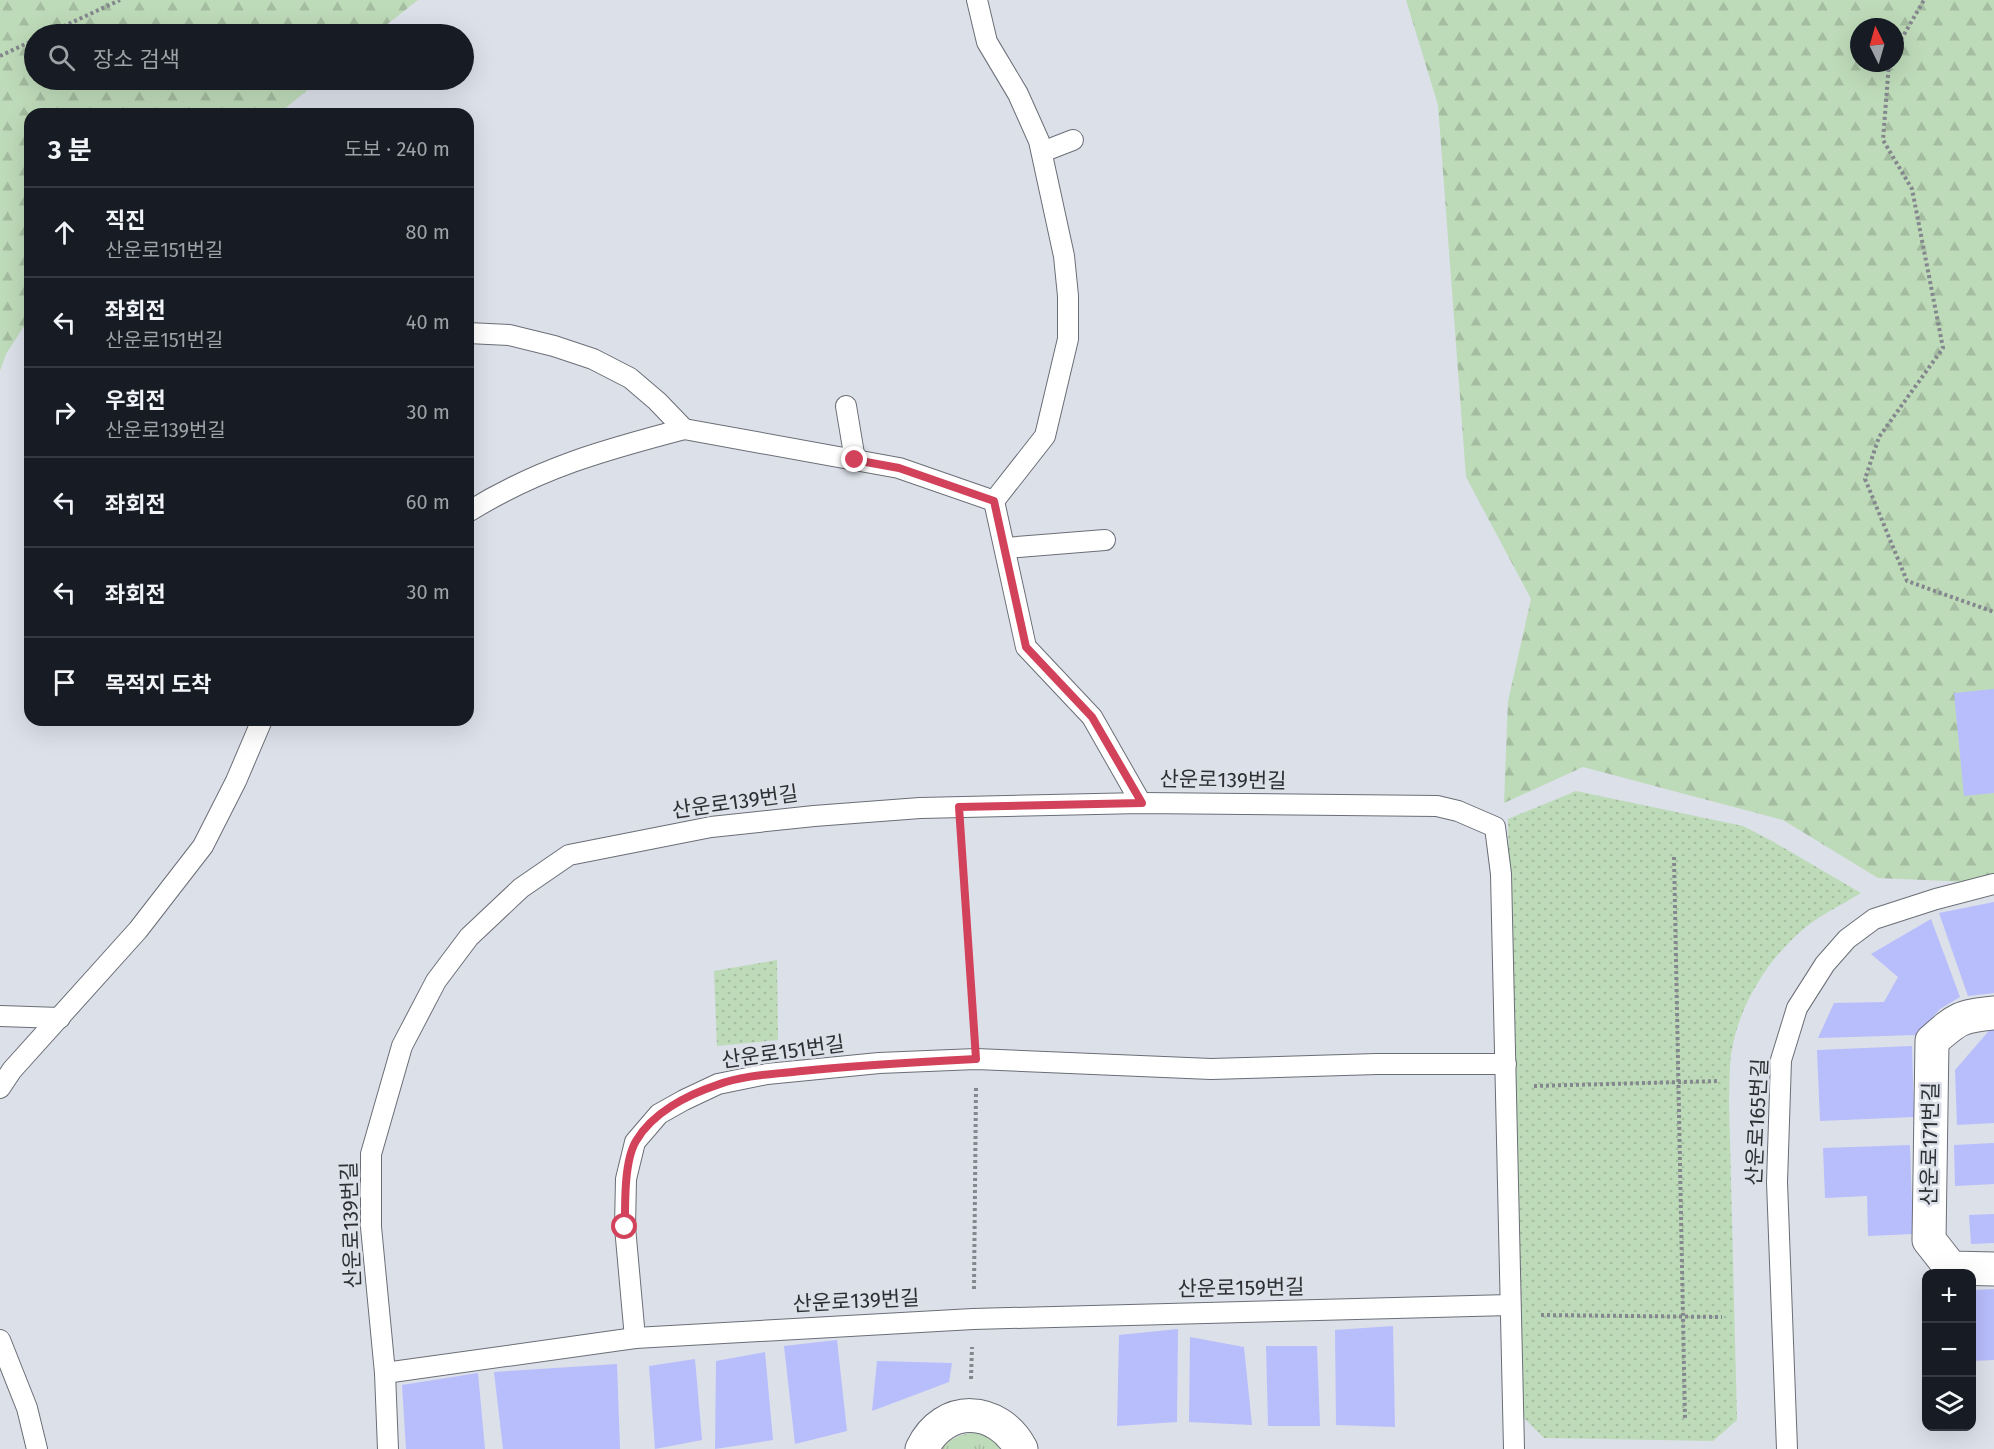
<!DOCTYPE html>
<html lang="ko">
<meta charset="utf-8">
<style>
:root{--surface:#171b24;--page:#20242c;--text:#f1f3f6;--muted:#9ea1a6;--line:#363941}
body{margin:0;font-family:"Fira Sans","Noto Sans KR",sans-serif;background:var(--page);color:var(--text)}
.controls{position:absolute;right:18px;bottom:18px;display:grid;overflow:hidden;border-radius:12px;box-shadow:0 6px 24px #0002}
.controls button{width:54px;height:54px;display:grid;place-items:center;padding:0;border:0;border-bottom:2px solid var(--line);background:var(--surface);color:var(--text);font:30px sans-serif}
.compass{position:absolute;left:1850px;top:18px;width:54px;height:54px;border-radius:50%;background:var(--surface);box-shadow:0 6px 24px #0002;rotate:355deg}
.stop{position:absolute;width:18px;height:18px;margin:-14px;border:4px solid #d3425b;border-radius:50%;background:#fff}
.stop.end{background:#d3425b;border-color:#fff;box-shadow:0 2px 6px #0008}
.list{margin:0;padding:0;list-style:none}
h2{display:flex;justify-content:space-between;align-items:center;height:78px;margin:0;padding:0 24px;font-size:26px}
h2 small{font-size:20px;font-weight:400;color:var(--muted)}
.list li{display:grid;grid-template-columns:39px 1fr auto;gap:18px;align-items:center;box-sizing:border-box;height:90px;padding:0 24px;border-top:2px solid var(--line)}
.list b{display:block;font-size:22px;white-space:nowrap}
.list p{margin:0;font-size:20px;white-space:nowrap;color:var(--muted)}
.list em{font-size:20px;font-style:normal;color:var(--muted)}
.icon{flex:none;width:33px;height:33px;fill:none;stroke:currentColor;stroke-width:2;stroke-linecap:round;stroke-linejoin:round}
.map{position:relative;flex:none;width:1994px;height:1449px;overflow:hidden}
.search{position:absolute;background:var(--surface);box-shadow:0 6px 24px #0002;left:24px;top:24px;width:450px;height:66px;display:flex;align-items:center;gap:15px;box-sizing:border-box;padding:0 21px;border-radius:33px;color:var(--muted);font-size:22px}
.panel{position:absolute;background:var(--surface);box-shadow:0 6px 24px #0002;left:24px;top:108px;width:450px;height:618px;border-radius:18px}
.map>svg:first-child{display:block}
.grass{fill:url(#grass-tufts)}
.forest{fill:url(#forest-firs);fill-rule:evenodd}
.park{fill:url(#park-dots)}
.building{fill:#b8bdfc}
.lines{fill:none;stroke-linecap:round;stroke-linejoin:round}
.lane-casing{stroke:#6a6e76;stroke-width:22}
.street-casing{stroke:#6a6e76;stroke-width:35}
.path{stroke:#84878d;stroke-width:4;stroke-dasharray:3 3;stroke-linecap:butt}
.lane{stroke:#fff;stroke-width:20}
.street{stroke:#fff;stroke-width:33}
.route{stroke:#d3425b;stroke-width:8}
.labels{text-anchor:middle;stroke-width:5;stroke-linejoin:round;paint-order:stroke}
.street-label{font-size:21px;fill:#2d2f32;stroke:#dce0e9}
</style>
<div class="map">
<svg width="1994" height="1449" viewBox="0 0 1994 1449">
<defs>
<pattern id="grass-tufts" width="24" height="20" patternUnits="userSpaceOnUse" patternTransform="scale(1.5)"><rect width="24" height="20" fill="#bedbb9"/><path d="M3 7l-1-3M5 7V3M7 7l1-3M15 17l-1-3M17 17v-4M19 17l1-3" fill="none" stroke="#a4bca0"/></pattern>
<pattern id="forest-firs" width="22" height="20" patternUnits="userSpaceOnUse" patternTransform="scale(1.5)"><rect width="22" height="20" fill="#bedbb9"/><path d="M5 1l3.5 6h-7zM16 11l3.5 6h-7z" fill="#a4bca0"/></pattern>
<pattern id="park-dots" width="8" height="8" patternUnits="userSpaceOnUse" patternTransform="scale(1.5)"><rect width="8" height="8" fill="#bedbb9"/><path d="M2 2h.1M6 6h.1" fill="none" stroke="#a4bca0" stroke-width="1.8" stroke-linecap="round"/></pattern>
</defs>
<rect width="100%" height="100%" fill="#dce0e9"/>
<path class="grass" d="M971,1433C984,1434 993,1438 1001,1449H942C950,1439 958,1435 971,1433Z"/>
<g class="forest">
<polygon points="0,0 418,0 375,34 34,34 34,80 320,80 278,114 30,114 30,317 6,354 0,371"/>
<path d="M1406,0H1994V883L1878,878L1783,820L1583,767L1504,803L1508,701L1531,599L1466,477L1438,105ZM1859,27H1895V63H1859Z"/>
</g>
<g class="park">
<path d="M1576,791L1743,826L1772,841L1861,893C1843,904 1822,914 1806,927C1768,958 1738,1006 1731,1055C1729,1070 1730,1086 1729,1101L1737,1420L1713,1441L1544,1438L1518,1412L1508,819Z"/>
<polygon points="777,960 778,1040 717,1046 714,971"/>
</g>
<g class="building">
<polygon points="1994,689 1994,793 1964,796 1954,693"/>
<polygon points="1994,902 1994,993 1968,996 1939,913"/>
<polygon points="1931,919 1960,997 1940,1009 1917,1035 1818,1038 1834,1003 1884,1002 1898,977 1871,954"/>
<polygon points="1994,1025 1994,1123 1957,1125 1955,1070"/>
<polygon points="1912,1046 1914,1117 1820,1121 1817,1050"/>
<polygon points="1994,1143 1994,1184 1955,1186 1954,1145"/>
<polygon points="1910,1145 1913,1234 1868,1236 1867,1196 1825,1198 1823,1148"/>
<polygon points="1994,1214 1994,1243 1971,1244 1969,1215"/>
<polygon points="1994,1289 1994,1360 1972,1361 1972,1290"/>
<polygon points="1393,1326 1395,1427 1336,1425 1335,1330"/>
<polygon points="1178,1329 1177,1422 1117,1426 1119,1335"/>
<polygon points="1190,1337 1244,1347 1252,1425 1189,1422"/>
<polygon points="837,1340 847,1431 795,1444 784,1346"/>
<polygon points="1266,1346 1317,1346 1320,1426 1268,1426"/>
<polygon points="765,1352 773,1440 715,1449 716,1361"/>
<polygon points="695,1359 702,1440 655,1449 649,1366"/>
<polygon points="877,1361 952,1363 949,1382 872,1411"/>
<polygon points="617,1364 620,1449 503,1449 494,1372"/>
<polygon points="478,1373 485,1449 406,1449 402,1385"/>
</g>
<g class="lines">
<g class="lane-casing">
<g id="lane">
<polyline points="977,0 987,42 1018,94 1039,141 1064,256 1068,296 1068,339 1045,436 994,501 1026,647 1092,717 1141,803"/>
<polyline points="1042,152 1073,140"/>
<polyline points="468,333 509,335 554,346 593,359 630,378 657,401 684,429 899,468 994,501"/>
<polyline points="846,406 855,460"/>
<path d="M468,512C539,468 604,450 684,429"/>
<polyline points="1005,548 1105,540"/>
<polyline points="0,1016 60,1018"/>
<polyline points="0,1088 12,1070 138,930 203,846 236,781 262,720"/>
<polyline points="635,1338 625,1227 626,1179 635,1142 659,1114 684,1100 718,1084 767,1074 879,1063 976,1059 1211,1069 1377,1064 1506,1064"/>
<polyline points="0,1340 27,1408 37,1449"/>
<polyline points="385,1373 635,1338 973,1319 1510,1305"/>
<polyline points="388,1449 385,1373 371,1227 371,1154 402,1046 436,981 469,937 521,888 569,855 711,827 814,816 920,808 1141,803 1437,806 1458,811 1495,827 1501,874 1514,1449"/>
<polyline points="1787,1449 1777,1182 1781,1060 1797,1008 1825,964 1847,939 1874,919 1936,899 1994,884"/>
</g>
</g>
<g class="street-casing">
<g id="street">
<path d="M1994,1013C1960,1016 1957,1019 1932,1041L1929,1240L1951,1268L1994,1269"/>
<path d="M922,1449C944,1403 998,1406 1021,1449"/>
</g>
</g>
<g class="path">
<polyline points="47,34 120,0"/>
<polyline points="1895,50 1924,0"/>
<polyline points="0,56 34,40"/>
<polyline points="1889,63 1883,140 1912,189 1943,348 1879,437 1865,479 1907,581 1994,612"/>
<polyline points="961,835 974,1031"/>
<polyline points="1674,857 1685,1419"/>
<polyline points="1534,1086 1719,1081"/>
<polyline points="974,1289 976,1086"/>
<polyline points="1541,1315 1722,1317"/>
<polyline points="971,1379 972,1347"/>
</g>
<use href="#lane" class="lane"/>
<use href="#street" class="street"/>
</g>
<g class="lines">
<path class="route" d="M625,1227C625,1204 624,1161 636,1141C652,1113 687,1095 717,1085C743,1075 775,1074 802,1071C860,1065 918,1062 976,1059L959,807L1142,803L1092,717L1026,647L994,501L899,468L855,460"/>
</g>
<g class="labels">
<g class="street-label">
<text transform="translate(1223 780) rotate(1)" y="7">산운로139번길</text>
<text transform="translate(735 802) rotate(-8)" y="7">산운로139번길</text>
<text transform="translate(783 1052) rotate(-8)" y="7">산운로151번길</text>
<text transform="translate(1757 1122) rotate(-87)" y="7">산운로165번길</text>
<text transform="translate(1930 1144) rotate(-89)" y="7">산운로171번길</text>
<text transform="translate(351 1225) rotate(-92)" y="7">산운로139번길</text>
<text transform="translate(1241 1288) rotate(-1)" y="7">산운로159번길</text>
<text transform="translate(856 1301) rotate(-3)" y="7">산운로139번길</text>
</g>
</g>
</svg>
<div class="controls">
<button>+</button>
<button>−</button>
<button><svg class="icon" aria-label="layers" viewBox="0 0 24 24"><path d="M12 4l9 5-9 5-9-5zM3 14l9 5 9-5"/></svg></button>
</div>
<svg class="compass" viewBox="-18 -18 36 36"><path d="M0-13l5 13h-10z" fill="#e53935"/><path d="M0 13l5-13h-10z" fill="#9ea1a6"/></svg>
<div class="stop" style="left:625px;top:1227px"></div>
<div class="stop end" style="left:855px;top:460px"></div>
<div class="search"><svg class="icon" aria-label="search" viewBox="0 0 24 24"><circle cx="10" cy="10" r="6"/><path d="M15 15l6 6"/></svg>장소 검색</div>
<section class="panel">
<h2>3 분<small>도보 · 240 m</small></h2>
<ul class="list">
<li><svg class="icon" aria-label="ahead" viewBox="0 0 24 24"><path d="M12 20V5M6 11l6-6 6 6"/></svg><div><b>직진</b><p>산운로151번길</p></div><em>80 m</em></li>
<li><svg class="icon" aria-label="left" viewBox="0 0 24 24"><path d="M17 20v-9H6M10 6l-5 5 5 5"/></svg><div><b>좌회전</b><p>산운로151번길</p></div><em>40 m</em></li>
<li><svg class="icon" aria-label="right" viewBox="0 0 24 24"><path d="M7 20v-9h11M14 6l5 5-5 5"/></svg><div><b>우회전</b><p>산운로139번길</p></div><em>30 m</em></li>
<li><svg class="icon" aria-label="left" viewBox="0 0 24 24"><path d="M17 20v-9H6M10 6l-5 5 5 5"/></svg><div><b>좌회전</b></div><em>60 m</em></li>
<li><svg class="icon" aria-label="left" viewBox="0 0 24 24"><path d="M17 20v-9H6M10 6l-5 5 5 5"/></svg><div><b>좌회전</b></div><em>30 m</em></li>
<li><svg class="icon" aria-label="arrive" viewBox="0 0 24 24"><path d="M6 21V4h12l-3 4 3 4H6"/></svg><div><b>목적지 도착</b></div></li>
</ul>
</section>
</div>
